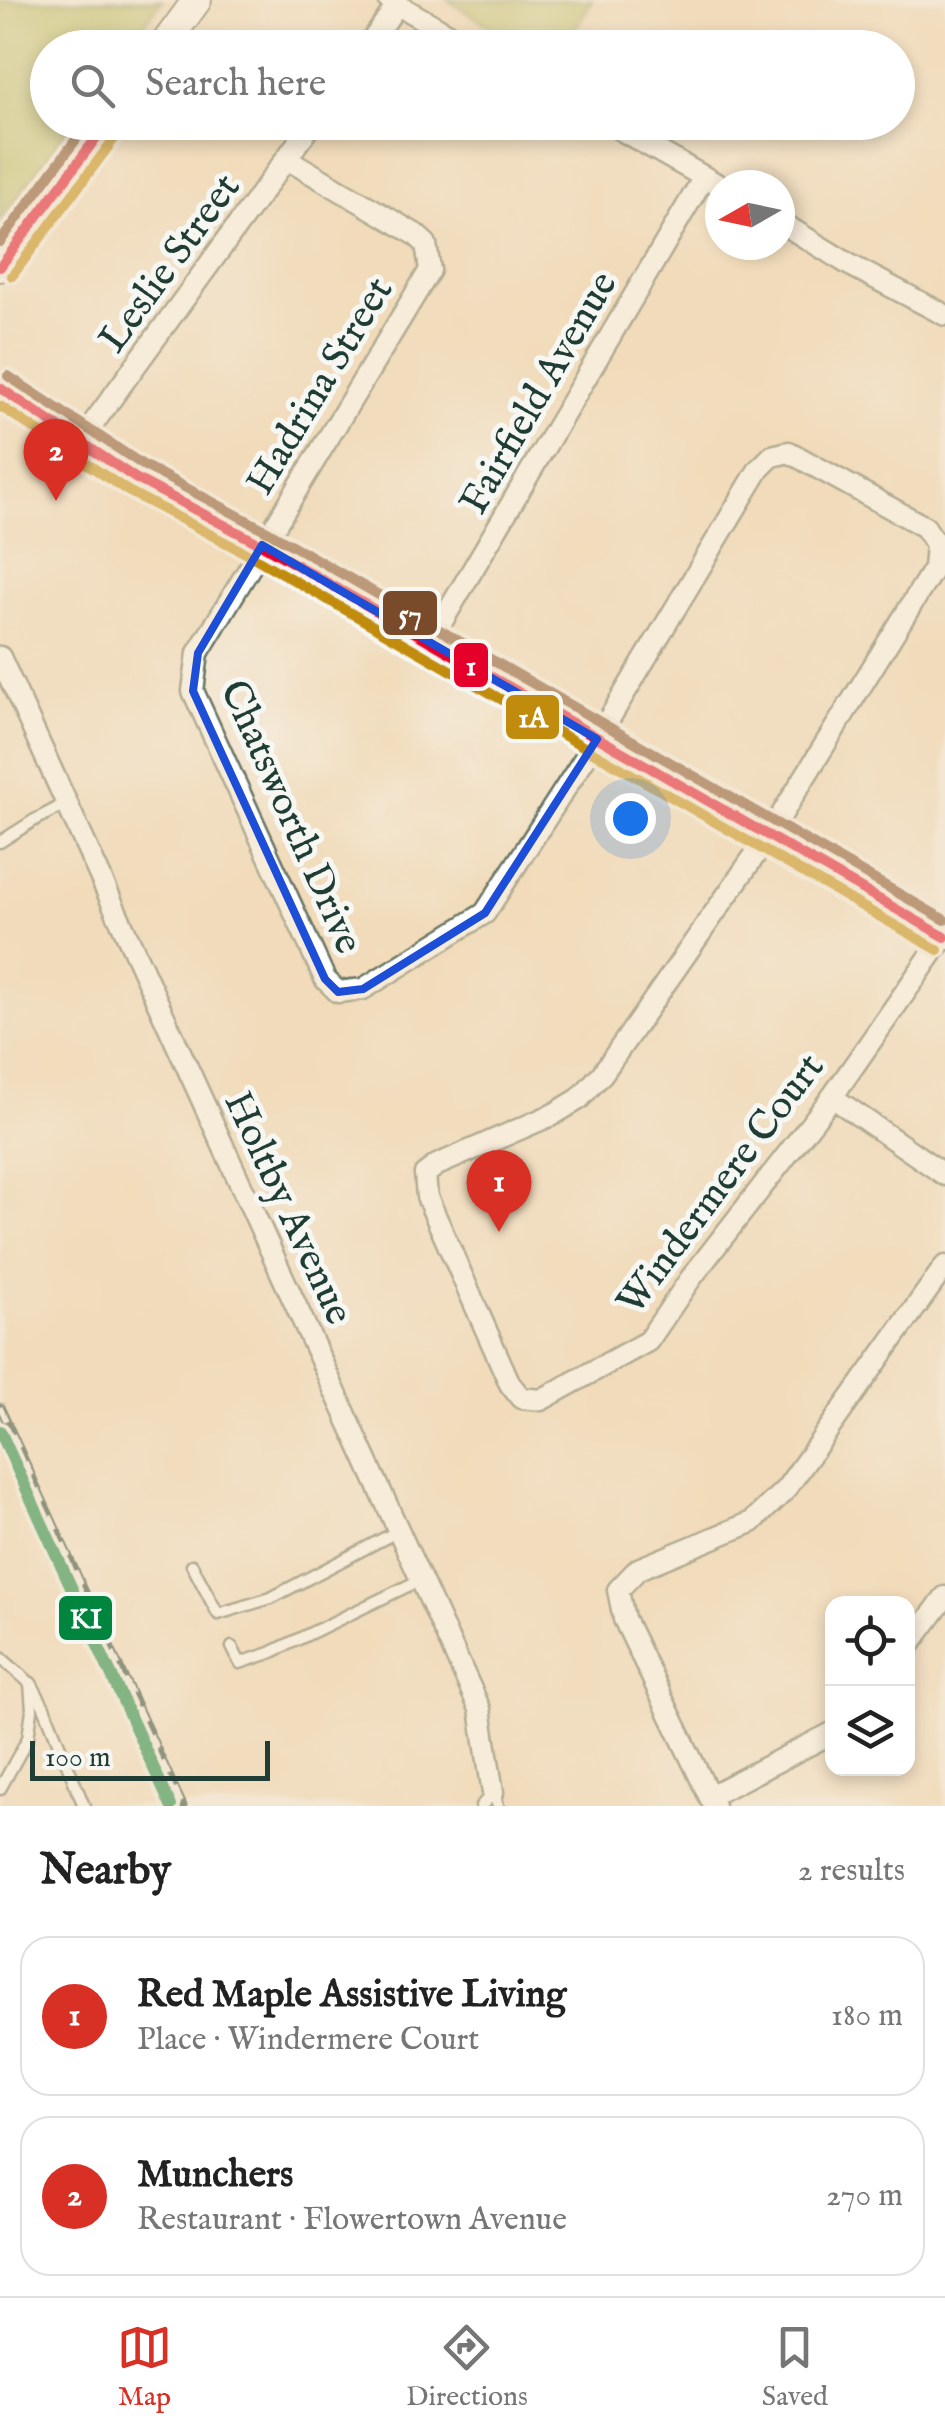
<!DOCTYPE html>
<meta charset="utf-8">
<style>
:root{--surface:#fff;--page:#f2f2f2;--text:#222;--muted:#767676;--line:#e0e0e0;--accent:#d93025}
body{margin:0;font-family:"IM FELL English",serif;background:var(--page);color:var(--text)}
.controls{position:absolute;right:30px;bottom:30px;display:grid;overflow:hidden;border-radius:20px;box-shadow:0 5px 15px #0003}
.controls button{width:90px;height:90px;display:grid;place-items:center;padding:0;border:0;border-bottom:2px solid var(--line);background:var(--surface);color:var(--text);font:50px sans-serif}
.compass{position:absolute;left:705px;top:170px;width:90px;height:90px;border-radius:50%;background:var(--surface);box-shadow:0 5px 15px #0003;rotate:261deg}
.scale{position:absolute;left:30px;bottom:25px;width:240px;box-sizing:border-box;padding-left:10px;border:5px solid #1f3d34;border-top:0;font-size:28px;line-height:35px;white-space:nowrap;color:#1f3d34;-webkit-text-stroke:8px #f6f6f2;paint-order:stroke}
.you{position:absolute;left:630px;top:818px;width:35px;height:35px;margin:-25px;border:8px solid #fff;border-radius:50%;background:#1a73e8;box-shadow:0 0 0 15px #1a73e833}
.badge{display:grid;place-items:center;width:65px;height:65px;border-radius:50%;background:var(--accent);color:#fff;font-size:32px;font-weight:700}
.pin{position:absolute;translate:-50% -82px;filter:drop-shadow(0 2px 5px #0008)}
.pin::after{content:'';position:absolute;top:52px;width:35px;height:30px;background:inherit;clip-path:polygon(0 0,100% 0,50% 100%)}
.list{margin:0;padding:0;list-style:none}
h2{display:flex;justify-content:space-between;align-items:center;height:130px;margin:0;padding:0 40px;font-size:42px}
h2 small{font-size:32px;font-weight:400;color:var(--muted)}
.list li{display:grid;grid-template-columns:65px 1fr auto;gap:30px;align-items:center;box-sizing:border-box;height:160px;margin:0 20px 20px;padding:0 20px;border:2px solid var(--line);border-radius:30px}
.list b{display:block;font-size:38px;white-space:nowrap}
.list p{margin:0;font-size:32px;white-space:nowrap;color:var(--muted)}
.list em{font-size:32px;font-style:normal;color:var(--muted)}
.icon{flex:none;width:55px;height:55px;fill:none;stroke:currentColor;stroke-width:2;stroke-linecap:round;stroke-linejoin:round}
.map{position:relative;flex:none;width:945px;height:1806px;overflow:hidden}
.search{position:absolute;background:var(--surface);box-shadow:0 5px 15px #0003;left:30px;right:30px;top:30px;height:110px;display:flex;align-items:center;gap:25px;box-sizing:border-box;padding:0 35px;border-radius:55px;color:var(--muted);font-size:38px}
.sheet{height:490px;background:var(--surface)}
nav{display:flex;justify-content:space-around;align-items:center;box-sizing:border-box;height:140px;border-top:2px solid var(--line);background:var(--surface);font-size:28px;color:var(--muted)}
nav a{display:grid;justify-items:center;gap:5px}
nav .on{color:var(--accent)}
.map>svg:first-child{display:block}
.green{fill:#b2be60;stroke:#687e4a;stroke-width:2.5}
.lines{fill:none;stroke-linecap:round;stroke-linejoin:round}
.service-casing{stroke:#687463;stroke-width:15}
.minor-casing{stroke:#687463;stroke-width:25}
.tertiary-casing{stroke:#687463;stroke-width:30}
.secondary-casing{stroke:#687463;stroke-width:32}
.service{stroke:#fff;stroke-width:10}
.minor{stroke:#fff;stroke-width:20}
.tertiary{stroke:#fff;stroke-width:25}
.secondary{stroke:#fff;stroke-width:28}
.rail-casing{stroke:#1f3d34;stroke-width:9}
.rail{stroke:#f6f6f2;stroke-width:5;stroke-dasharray:15;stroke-linecap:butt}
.bus-1-casing{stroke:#f6f6f2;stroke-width:18}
.bus-2-casing{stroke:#f6f6f2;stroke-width:18}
.bus-3-casing{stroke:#f6f6f2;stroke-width:18}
.bus-1{stroke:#e4002b;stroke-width:10}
.bus-2{stroke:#c18c0d;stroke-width:10}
.bus-3{stroke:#7a4b2a;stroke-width:10}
.rail-1-casing{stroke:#f6f6f2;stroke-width:20}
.rail-1{stroke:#00853f;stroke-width:12}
.marked{fill:none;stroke:#1d4ed8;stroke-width:8;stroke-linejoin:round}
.labels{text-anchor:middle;stroke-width:10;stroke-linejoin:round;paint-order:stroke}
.street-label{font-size:40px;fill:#1f3d34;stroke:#f6f6f2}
.line-badge{stroke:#f6f6f2;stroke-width:4}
.badge-label{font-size:28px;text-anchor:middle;font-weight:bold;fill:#fff}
</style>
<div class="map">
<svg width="945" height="1806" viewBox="0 0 945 1806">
<rect width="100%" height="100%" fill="#f6f6f2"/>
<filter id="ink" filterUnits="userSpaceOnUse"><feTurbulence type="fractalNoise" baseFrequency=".01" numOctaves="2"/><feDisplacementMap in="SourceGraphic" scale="20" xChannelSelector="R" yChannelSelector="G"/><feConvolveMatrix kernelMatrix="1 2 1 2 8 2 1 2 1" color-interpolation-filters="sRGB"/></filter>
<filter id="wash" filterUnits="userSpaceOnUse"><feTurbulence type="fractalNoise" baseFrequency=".0048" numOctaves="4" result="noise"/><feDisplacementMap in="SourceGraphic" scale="40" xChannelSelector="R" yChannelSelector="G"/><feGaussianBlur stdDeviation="2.25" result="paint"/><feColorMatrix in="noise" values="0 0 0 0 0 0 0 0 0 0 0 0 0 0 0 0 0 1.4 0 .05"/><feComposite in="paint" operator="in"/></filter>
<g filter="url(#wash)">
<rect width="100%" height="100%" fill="#f1dbba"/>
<g class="green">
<polygon points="0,0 162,0 127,47 48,48 48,122 72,123 0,221"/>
<polygon points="448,0 592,0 564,47 523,47"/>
</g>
</g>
<g filter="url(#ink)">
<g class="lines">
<g class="service-casing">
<g id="service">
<polyline points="0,842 33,821 67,803"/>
<polyline points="192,1565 218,1614 271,1598 398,1531"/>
<polyline points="232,1647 240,1663 270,1653 420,1580"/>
<polyline points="0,1657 30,1683 32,1710 28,1738 0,1789"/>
<polyline points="31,1683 44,1707 84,1806"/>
<polyline points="481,1806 493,1793 498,1806"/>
</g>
</g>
<g class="minor-casing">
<g id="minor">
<polyline points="389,0 473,48"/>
<polyline points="367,48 397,5"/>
<polyline points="607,122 720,186"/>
<polyline points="287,159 415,234 426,244 430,270 198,653 193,691 325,979 338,992 363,989 485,913 597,739 759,469 772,456 789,452 925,527 936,544 934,568 769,835 602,1074 579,1099 554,1114 437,1165 425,1174 427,1197 510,1384 521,1398 541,1400 648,1341 691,1278 832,1097 945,935"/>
<polyline points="780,222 850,265 945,315"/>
<polyline points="79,443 313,122"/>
<polyline points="430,642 704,177"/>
<polyline points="0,657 480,1709 493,1793"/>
<polyline points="832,1097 945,1175"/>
<polyline points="908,1647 945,1597"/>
<polyline points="710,1796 832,1733"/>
<polyline points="714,1806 624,1619 618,1590 638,1569 752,1522 786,1489 945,1266"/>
</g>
</g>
<g class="tertiary-casing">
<polyline id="tertiary" points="0,388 135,478 262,545 945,937"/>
</g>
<g class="secondary-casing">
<g id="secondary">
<polyline points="162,48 197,0"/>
<polyline points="0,267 108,122"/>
</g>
</g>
<use href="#service" class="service"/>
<use href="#minor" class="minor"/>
<use href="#tertiary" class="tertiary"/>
<use href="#secondary" class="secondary"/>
<g class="rail-casing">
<polyline id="rail" points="0,1407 183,1806"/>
</g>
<use href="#rail" class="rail"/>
<g class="bus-1-casing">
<g id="bus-1">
<polyline points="0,267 108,122"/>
<polyline points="0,388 135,478 262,545 945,937"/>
</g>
</g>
<g class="bus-2-casing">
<g id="bus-2">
<polyline points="12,276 120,131"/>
<polyline points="0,406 128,491 255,558 938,950"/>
</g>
</g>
<g class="bus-3-casing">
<g id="bus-3">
<polyline points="0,242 89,122"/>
<polyline points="8,376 143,465 269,532 945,920"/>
</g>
</g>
<use href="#bus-1" class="bus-1"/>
<use href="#bus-2" class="bus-2"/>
<use href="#bus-3" class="bus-3"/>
<g class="rail-1-casing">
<polyline id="rail-1" points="0,1431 171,1806"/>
</g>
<use href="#rail-1" class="rail-1"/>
</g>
</g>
<path d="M0 0H945V1806H0ZM262,545L597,739L485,913L363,989L338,992L325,979L193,691L198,653Z" fill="#f1dbba" fill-opacity=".55" fill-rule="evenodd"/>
<path class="marked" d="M262,545L597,739L485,913L363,989L338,992L325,979L193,691L198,653Z"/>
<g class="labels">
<g class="street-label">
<text transform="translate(168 262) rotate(-54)" y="14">Leslie Street</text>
<text transform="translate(318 385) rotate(-59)" y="14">Hadrina Street</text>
<text transform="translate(537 392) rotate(-60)" y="14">Fairfield Avenue</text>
<text transform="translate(293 816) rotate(66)" y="14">Chatsworth Drive</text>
<text transform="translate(719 1183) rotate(-53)" y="14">Windermere Court</text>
<text transform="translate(290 1207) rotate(65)" y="14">Holtby Avenue</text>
</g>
</g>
<g class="line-badge">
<rect x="381" y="589" width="58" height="48" rx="10" fill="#7a4b2a"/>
<rect x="452" y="641" width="38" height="48" rx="10" fill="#e4002b"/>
<rect x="504" y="693" width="57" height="48" rx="10" fill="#c18c0d"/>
<rect x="57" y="1594" width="57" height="48" rx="10" fill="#00853f"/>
</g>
<g class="badge-label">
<text x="410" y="623">57</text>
<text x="471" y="675">1</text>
<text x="533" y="727">1A</text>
<text x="86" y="1628">KI</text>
</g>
</svg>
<div class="controls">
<button><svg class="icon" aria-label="locate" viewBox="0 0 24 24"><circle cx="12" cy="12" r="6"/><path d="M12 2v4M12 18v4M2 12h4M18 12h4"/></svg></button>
<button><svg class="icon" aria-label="layers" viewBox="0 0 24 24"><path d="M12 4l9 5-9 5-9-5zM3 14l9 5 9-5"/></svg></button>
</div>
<svg class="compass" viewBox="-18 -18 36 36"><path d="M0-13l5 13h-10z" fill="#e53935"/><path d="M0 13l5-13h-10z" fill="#767676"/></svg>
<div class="scale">100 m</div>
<div class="you"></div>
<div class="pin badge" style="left:499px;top:1232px">1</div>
<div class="pin badge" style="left:56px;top:501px">2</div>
<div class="search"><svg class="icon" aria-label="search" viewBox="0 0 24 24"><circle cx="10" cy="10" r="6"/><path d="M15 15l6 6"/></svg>Search here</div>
</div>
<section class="sheet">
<h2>Nearby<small>2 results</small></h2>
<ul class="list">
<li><span class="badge">1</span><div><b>Red Maple Assistive Living</b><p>Place · Windermere Court</p></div><em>180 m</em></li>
<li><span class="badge">2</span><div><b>Munchers</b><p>Restaurant · Flowertown Avenue</p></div><em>270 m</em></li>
</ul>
</section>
<nav>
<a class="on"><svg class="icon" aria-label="map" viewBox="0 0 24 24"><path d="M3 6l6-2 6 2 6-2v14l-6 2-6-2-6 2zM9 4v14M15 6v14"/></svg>Map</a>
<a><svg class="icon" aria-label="directions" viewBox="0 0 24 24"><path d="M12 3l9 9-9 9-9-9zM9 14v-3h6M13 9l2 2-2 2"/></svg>Directions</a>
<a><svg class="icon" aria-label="saved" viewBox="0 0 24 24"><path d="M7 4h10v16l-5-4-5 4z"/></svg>Saved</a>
</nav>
